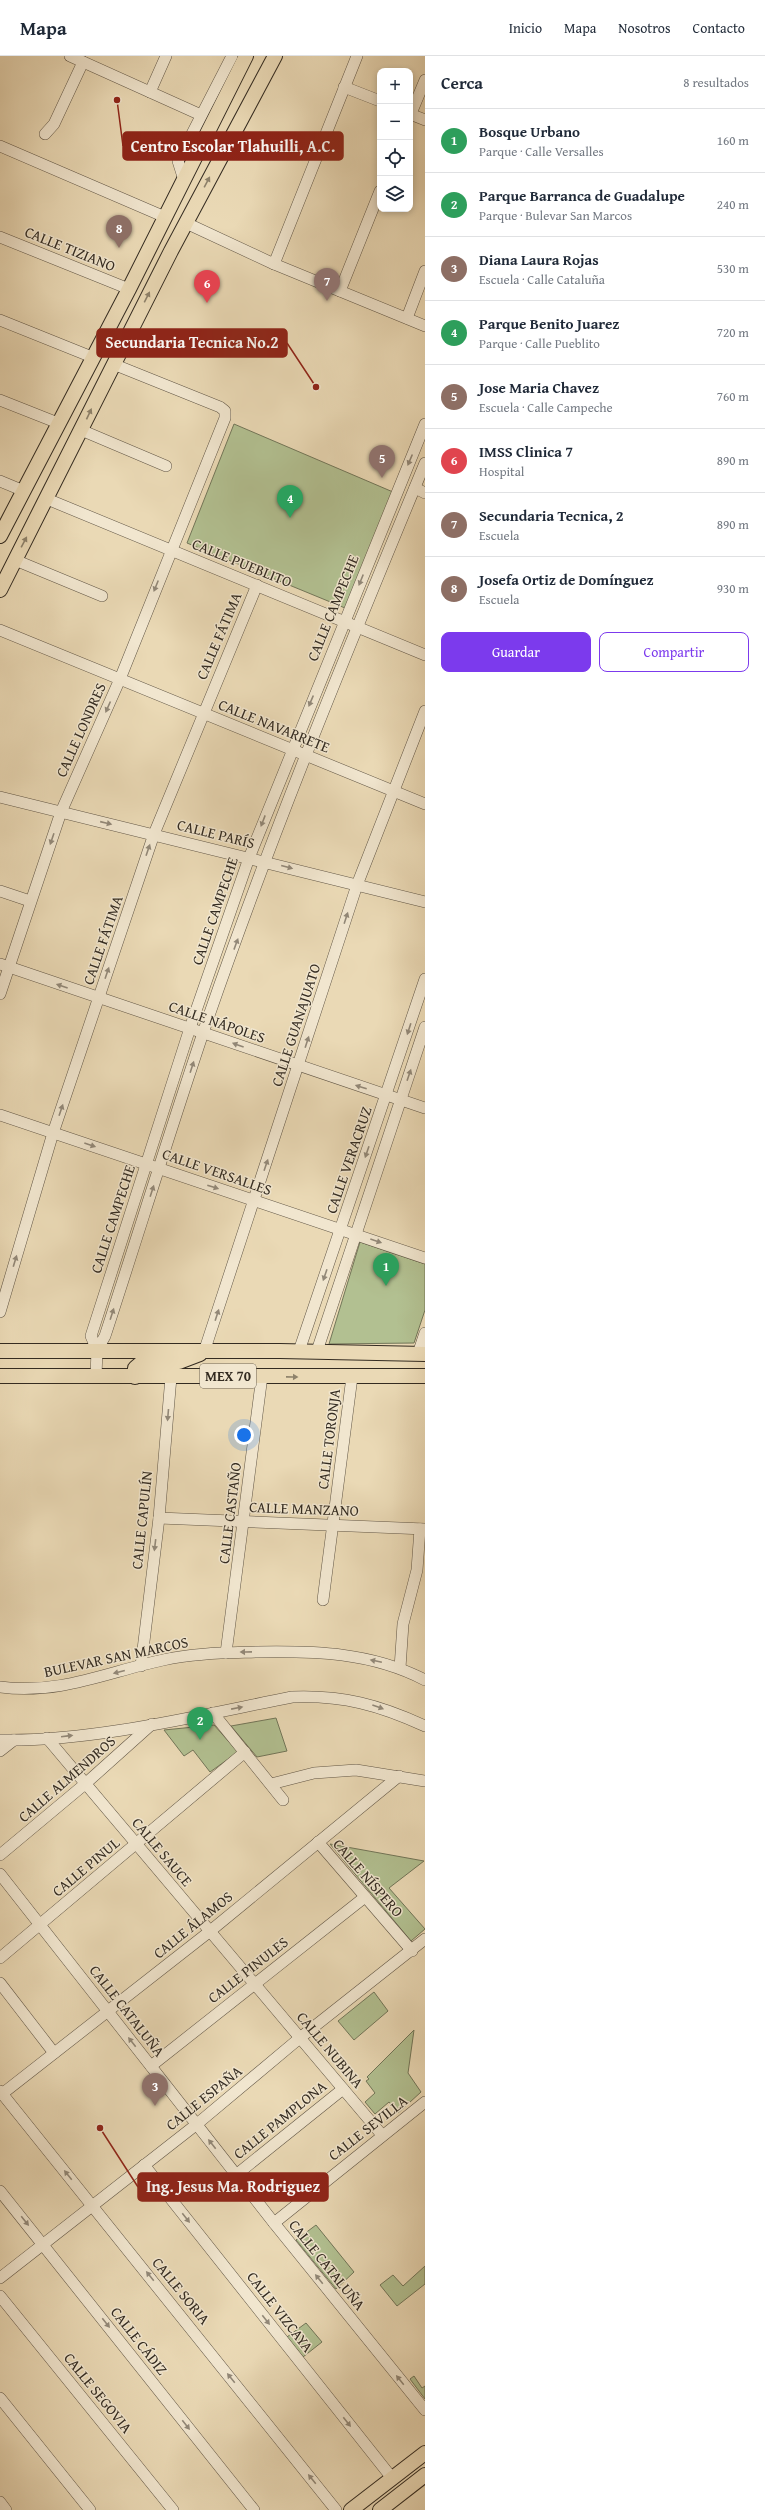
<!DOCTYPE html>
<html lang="es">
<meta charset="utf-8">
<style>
:root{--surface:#fff;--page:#f6f6f7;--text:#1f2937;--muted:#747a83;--line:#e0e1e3;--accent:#7c3aed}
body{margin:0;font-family:"Gentium Book Plus",serif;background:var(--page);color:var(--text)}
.controls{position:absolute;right:12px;top:12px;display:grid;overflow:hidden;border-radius:8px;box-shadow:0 2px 6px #0003}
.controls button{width:36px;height:36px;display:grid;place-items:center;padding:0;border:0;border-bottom:1px solid var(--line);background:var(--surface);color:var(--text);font:20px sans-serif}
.you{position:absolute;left:244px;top:1379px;width:14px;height:14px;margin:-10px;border:3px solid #fff;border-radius:50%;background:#1a73e8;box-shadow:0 0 0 6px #1a73e833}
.badge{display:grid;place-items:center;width:26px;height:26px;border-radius:50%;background:var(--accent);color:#fff;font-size:13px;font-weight:700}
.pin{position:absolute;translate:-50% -33px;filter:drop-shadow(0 1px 2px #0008)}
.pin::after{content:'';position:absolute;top:21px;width:14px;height:12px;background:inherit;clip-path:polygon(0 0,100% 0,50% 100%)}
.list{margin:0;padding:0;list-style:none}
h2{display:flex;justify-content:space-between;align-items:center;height:52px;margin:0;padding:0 16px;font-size:17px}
h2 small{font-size:13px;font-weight:400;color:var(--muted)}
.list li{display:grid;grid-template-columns:26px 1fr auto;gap:12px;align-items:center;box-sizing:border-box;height:64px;padding:0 16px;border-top:1px solid var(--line)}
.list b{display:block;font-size:15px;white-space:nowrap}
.list p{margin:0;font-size:13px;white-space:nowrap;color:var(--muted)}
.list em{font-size:13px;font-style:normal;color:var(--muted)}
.actions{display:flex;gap:8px;padding:12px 16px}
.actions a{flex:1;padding:9px 0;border:1px solid var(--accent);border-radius:8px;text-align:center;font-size:14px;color:var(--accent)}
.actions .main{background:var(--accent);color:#fff}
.icon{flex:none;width:22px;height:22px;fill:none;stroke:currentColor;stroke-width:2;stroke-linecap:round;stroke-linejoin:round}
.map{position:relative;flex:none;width:425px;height:2454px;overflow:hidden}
header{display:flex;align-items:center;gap:24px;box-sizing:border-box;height:56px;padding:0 20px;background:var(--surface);border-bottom:1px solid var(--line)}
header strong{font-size:19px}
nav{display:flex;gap:22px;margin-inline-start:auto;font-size:14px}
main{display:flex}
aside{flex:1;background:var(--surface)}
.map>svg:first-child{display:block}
.green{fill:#b2c091;stroke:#727659}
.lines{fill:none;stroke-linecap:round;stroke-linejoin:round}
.minor-casing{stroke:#615646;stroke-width:12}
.major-casing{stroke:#332b21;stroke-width:16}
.minor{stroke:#f1e6cf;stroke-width:11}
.major{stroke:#ead9b5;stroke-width:14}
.oneway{fill:#8e826b}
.oneway2{fill:#928878}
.labels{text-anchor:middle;stroke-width:3;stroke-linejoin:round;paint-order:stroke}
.shield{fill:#f1e6cf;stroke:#6c6355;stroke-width:1}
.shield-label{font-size:14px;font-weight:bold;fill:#332b21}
.street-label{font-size:15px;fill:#332b21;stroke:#f1e6cf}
.leader{fill:none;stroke:#8f2418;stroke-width:1.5}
.callout-dot{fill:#8f2418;stroke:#f1e6cf;stroke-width:1.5}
.callout{fill:#8f2418;stroke:#8f2418;stroke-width:1.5}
.callout-label{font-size:16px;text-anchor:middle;font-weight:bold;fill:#fff}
</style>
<header>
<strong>Mapa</strong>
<nav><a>Inicio</a><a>Mapa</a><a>Nosotros</a><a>Contacto</a></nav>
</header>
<main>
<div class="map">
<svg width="425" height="2454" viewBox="0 0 425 2454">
<rect width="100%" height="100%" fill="#ead9b5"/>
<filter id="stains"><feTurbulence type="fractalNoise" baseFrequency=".005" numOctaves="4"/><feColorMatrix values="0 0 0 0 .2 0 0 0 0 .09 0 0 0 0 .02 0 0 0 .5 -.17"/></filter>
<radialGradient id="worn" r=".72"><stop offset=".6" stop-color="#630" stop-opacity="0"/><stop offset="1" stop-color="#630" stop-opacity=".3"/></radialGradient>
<g class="green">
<polygon points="234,368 393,436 345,552 187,487"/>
<polygon points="360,1186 425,1208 425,1254 414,1287 329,1288"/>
<polygon points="276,1662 287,1695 257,1701 231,1670"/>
<polygon points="214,1669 238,1696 210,1716 193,1694 184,1700 164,1674"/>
<polygon points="330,1788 424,1805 389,1832 425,1873 411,1885"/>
<polygon points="374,1936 388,1955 354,1984 338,1965"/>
<polygon points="414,1974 408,2017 421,2036 398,2057 389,2046 375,2058 365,2046 375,2037 366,2025 369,2023 367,2021"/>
<polygon points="316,2169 354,2216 336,2233 296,2184"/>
<polygon points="425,2210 425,2228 397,2250 380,2229 393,2219 403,2230"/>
<polygon points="306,2267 322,2286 303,2301 287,2281"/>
<polygon points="414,2320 422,2332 425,2330 425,2343 410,2323"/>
</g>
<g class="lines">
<g class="minor-casing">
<g id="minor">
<polyline points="70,0 201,59"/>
<polyline points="344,31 380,45"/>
<polyline points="150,36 166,0"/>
<polyline points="410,58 425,64"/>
<polyline points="410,60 425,24"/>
<polyline points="45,78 54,68 83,6"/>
<polyline points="0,90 165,161"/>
<polyline points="184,124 178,105 232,0"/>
<polyline points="186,167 274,208 425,270"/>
<polyline points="0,181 129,233"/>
<polyline points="274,208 357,0"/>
<polyline points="340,235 380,135"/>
<polyline points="407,262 425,215"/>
<polyline points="0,264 92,301"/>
<polyline points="0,344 58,367"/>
<polyline points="81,374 166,410"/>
<polyline points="0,425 24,435"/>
<polyline points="415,432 425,437"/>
<polyline points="47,443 425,599"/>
<polyline points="15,504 102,540"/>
<polyline points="0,574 425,748"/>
<polyline points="0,741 425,846"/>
<polyline points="0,835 30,845"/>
<polyline points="0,908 425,1052"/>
<polyline points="0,938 61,756 120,623 225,362 225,355 220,351 113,308"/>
<polyline points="0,1059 425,1202"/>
<polyline points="0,1256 53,1077 154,778 257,529"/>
<path d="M97,1294L105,1280C138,1179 169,1078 203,977C269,784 347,595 425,407"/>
<polyline points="299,1295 425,923"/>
<polyline points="317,1295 425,971"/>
<polyline points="204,1296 357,829 425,655"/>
<polyline points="418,1298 425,1277"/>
<polyline points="96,1320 97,1294 91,1280 190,972 249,802 425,368"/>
<polyline points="159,1462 425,1473"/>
<polyline points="323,1544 352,1321"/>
<polyline points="226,1597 262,1320"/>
<polyline points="141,1610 159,1462 171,1321"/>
<polyline points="400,1612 403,1568 417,1514 420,1473"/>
<path d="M0,1631C59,1639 107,1616 163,1604C193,1597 226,1597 257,1596C315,1595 371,1596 425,1624"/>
<polyline points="213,1657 283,1744"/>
<polyline points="47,1682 382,2079"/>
<path d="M0,1684C92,1686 201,1659 292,1641C343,1639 379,1649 425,1670"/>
<polyline points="0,1695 14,1684"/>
<polyline points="271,1728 314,1717 356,1714 425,1725"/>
<polyline points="318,1786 412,1895"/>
<polyline points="0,1799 85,1728 152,1668"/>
<polyline points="0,1818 274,2167 425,2354"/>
<polyline points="0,1902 245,1696"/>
<polyline points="0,1927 54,1997"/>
<polyline points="151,2010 365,1841"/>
<polyline points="0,2035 336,2454"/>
<polyline points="2,2038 209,1876 399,1720"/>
<polyline points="144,2109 392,2422"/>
<polyline points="236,2119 343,2033"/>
<polyline points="0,2135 254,2454"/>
<polyline points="274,2167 425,2046"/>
<polyline points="0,2222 197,2068 301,1981 425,1883"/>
<polyline points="0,2240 173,2454"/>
<polyline points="0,2342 90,2454"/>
<polyline points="0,2446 6,2454"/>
</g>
</g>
<g class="major-casing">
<g id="major">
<polyline points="0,480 129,233 246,0"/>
<polyline points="0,534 171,195 275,0"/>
<polyline points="0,1295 280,1295 425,1298"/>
<polyline points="0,1320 425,1320"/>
<polyline points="135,1321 135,1312 142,1306 179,1306 200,1298"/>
<polyline points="351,2454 425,2397"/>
<polyline points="380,2454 425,2419"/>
</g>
</g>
<use href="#minor" class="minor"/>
<use href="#major" class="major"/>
</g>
<defs><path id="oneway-solid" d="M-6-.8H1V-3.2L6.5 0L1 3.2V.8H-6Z"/></defs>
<g class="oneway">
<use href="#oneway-solid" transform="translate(207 126) rotate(-62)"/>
<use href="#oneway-solid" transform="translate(147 241) rotate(-63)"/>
<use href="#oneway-solid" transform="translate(89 358) rotate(-65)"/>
<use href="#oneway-solid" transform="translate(24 486) rotate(-62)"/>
<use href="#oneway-solid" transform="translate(292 1321) rotate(1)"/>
</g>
<g class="oneway2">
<use href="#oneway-solid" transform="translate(410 404) rotate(113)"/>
<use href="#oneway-solid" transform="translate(361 524) rotate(112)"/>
<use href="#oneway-solid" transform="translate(156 530) rotate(112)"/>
<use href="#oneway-solid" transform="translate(311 645) rotate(113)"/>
<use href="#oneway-solid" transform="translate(108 651) rotate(114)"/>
<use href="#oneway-solid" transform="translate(263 765) rotate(111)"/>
<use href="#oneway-solid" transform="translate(106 767) rotate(13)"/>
<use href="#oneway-solid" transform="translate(52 783) rotate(109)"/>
<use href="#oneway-solid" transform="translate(148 794) rotate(-71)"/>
<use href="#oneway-solid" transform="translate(287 811) rotate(15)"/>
<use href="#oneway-solid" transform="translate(346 862) rotate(-72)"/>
<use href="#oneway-solid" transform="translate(236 888) rotate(-70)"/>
<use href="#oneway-solid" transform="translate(107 917) rotate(-71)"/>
<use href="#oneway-solid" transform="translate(62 930) rotate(-161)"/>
<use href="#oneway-solid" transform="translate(409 973) rotate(108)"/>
<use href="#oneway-solid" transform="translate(307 986) rotate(-72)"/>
<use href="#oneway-solid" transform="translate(238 989) rotate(-160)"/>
<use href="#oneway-solid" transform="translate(192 1011) rotate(-72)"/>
<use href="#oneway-solid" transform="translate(409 1019) rotate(-71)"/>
<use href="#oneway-solid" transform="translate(361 1031) rotate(-162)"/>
<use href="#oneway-solid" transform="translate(61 1054) rotate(-71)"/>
<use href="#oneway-solid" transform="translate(90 1089) rotate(19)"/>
<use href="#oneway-solid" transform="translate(367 1096) rotate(109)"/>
<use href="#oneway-solid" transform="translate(266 1109) rotate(-71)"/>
<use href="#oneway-solid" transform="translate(213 1131) rotate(18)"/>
<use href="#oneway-solid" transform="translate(152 1135) rotate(-72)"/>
<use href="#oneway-solid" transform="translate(376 1185) rotate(19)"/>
<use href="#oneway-solid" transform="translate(15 1205) rotate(-73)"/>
<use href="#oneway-solid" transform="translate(325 1219) rotate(109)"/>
<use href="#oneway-solid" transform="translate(112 1258) rotate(-72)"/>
<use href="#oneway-solid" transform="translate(217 1259) rotate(-72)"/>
<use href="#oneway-solid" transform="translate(168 1359) rotate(95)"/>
<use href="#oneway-solid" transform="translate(155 1489) rotate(97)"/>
<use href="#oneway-solid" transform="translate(246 1596) rotate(179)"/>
<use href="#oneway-solid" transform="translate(376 1605) rotate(-168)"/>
<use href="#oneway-solid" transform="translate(119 1616) rotate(166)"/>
<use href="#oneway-solid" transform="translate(378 1651) rotate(20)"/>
<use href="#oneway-solid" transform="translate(237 1652) rotate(-11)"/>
<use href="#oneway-solid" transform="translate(67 1680) rotate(-7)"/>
<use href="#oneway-solid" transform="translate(132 1986) rotate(-128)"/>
<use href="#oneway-solid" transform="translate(212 2088) rotate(-128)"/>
<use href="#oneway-solid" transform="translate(68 2119) rotate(-129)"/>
<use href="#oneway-solid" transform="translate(186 2162) rotate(52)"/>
<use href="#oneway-solid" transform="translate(25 2165) rotate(51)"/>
<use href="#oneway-solid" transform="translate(150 2220) rotate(-129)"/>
<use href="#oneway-solid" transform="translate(319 2223) rotate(-129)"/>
<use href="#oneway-solid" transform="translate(266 2264) rotate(52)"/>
<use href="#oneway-solid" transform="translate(106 2267) rotate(52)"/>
<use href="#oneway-solid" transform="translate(231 2322) rotate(-129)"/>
<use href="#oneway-solid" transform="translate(400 2324) rotate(-129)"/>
<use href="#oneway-solid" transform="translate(347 2366) rotate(52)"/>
<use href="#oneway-solid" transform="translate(186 2369) rotate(52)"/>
<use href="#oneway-solid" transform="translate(312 2423) rotate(-129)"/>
</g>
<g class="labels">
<rect class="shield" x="200" y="1308" width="56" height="24" rx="3"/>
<g class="shield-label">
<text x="228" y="1325">MEX 70</text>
</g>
<g class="street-label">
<text transform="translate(70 193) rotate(22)" y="5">CALLE TIZIANO</text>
<text transform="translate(242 507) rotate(22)" y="5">CALLE PUEBLITO</text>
<text transform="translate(333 552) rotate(-68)" y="5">CALLE CAMPECHE</text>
<text transform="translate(219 580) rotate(-67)" y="5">CALLE FÁTIMA</text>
<text transform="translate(274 670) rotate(22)" y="5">CALLE NAVARRETE</text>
<text transform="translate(81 674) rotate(-66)" y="5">CALLE LONDRES</text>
<text transform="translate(216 778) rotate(14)" y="5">CALLE PARÍS</text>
<text transform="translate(215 855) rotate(-71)" y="5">CALLE CAMPECHE</text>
<text transform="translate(103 884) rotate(-71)" y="5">CALLE FÁTIMA</text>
<text transform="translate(217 966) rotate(19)" y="5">CALLE NÁPOLES</text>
<text transform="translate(296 969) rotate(-72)" y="5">CALLE GUANAJUATO</text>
<text transform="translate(349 1104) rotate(-71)" y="5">CALLE VERACRUZ</text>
<text transform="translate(217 1116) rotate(19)" y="5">CALLE VERSALLES</text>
<text transform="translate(113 1163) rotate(-72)" y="5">CALLE CAMPECHE</text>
<text transform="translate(329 1383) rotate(-83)" y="5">CALLE TORONJA</text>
<text transform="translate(304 1453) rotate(2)" y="5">CALLE MANZANO</text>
<text transform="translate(230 1457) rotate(-83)" y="5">CALLE CASTAÑO</text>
<text transform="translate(142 1464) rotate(-84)" y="5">CALLE CAPULÍN</text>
<text transform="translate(116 1601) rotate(-12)" y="5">BULEVAR SAN MARCOS</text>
<text transform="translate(67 1723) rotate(-41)" y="5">CALLE ALMENDROS</text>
<text transform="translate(162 1796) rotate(50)" y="5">CALLE SAUCE</text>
<text transform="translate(86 1811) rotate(-40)" y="5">CALLE PINUL</text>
<text transform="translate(368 1822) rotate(49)" y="5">CALLE NÍSPERO</text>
<text transform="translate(193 1869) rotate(-39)" y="5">CALLE ÁLAMOS</text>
<text transform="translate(248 1914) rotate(-38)" y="5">CALLE PINULES</text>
<text transform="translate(127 1955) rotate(52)" y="5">CALLE CATALUÑA</text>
<text transform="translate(330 1994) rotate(50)" y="5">CALLE NUBINA</text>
<text transform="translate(204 2042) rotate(-39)" y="5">CALLE ESPAÑA</text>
<text transform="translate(280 2064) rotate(-39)" y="5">CALLE PAMPLONA</text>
<text transform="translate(368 2072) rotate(-38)" y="5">CALLE SEVILLA</text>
<text transform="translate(327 2209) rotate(51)" y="5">CALLE CATALUÑA</text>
<text transform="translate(181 2235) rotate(51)" y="5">CALLE SORIA</text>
<text transform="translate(280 2256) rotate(52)" y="5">CALLE VIZCAYA</text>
<text transform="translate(139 2285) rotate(52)" y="5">CALLE CÁDIZ</text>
<text transform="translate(98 2337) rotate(51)" y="5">CALLE SEGOVIA</text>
</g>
</g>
<path class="leader" d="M117 44L123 90M316 331L287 287M100 2072L138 2131"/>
<g class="callout-dot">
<circle cx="117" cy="44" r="4"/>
<circle cx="316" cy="331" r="4"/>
<circle cx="100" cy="2072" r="4"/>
</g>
<g class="callout">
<rect x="123" y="76" width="220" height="28" rx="4"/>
<rect x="97" y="273" width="190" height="28" rx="4"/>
<rect x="138" y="2117" width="190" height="28" rx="4"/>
</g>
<g class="callout-label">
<text x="233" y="96">Centro Escolar Tlahuilli, A.C.</text>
<text x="192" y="292">Secundaria Tecnica No.2</text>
<text x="233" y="2136">Ing. Jesus Ma. Rodriguez</text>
</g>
<rect width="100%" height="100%" filter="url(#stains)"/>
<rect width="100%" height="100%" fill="url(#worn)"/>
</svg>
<div class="controls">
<button>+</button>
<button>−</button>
<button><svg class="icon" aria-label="locate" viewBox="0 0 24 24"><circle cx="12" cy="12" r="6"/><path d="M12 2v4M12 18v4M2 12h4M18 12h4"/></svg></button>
<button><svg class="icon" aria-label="layers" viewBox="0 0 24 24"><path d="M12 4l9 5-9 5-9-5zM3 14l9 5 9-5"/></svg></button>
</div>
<div class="you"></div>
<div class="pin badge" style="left:386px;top:1230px;background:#2e9e5b">1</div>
<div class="pin badge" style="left:200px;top:1684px;background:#2e9e5b">2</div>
<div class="pin badge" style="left:155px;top:2050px;background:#8d6e63">3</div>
<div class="pin badge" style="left:290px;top:462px;background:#2e9e5b">4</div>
<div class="pin badge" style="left:382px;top:422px;background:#8d6e63">5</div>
<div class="pin badge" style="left:207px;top:247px;background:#e0444e">6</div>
<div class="pin badge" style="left:327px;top:245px;background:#8d6e63">7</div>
<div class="pin badge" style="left:119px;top:192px;background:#8d6e63">8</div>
</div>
<aside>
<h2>Cerca<small>8 resultados</small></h2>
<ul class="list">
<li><span class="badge" style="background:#2e9e5b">1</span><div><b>Bosque Urbano</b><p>Parque · Calle Versalles</p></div><em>160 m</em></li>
<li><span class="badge" style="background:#2e9e5b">2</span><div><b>Parque Barranca de Guadalupe</b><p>Parque · Bulevar San Marcos</p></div><em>240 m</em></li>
<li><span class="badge" style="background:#8d6e63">3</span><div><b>Diana Laura Rojas</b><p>Escuela · Calle Cataluña</p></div><em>530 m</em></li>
<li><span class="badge" style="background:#2e9e5b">4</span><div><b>Parque Benito Juarez</b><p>Parque · Calle Pueblito</p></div><em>720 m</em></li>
<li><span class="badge" style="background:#8d6e63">5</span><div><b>Jose Maria Chavez</b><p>Escuela · Calle Campeche</p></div><em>760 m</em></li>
<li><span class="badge" style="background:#e0444e">6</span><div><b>IMSS Clinica 7</b><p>Hospital</p></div><em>890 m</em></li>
<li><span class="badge" style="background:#8d6e63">7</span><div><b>Secundaria Tecnica, 2</b><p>Escuela</p></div><em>890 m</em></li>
<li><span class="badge" style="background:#8d6e63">8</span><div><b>Josefa Ortiz de Domínguez</b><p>Escuela</p></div><em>930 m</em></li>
</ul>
<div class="actions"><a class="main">Guardar</a><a>Compartir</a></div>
</aside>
</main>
